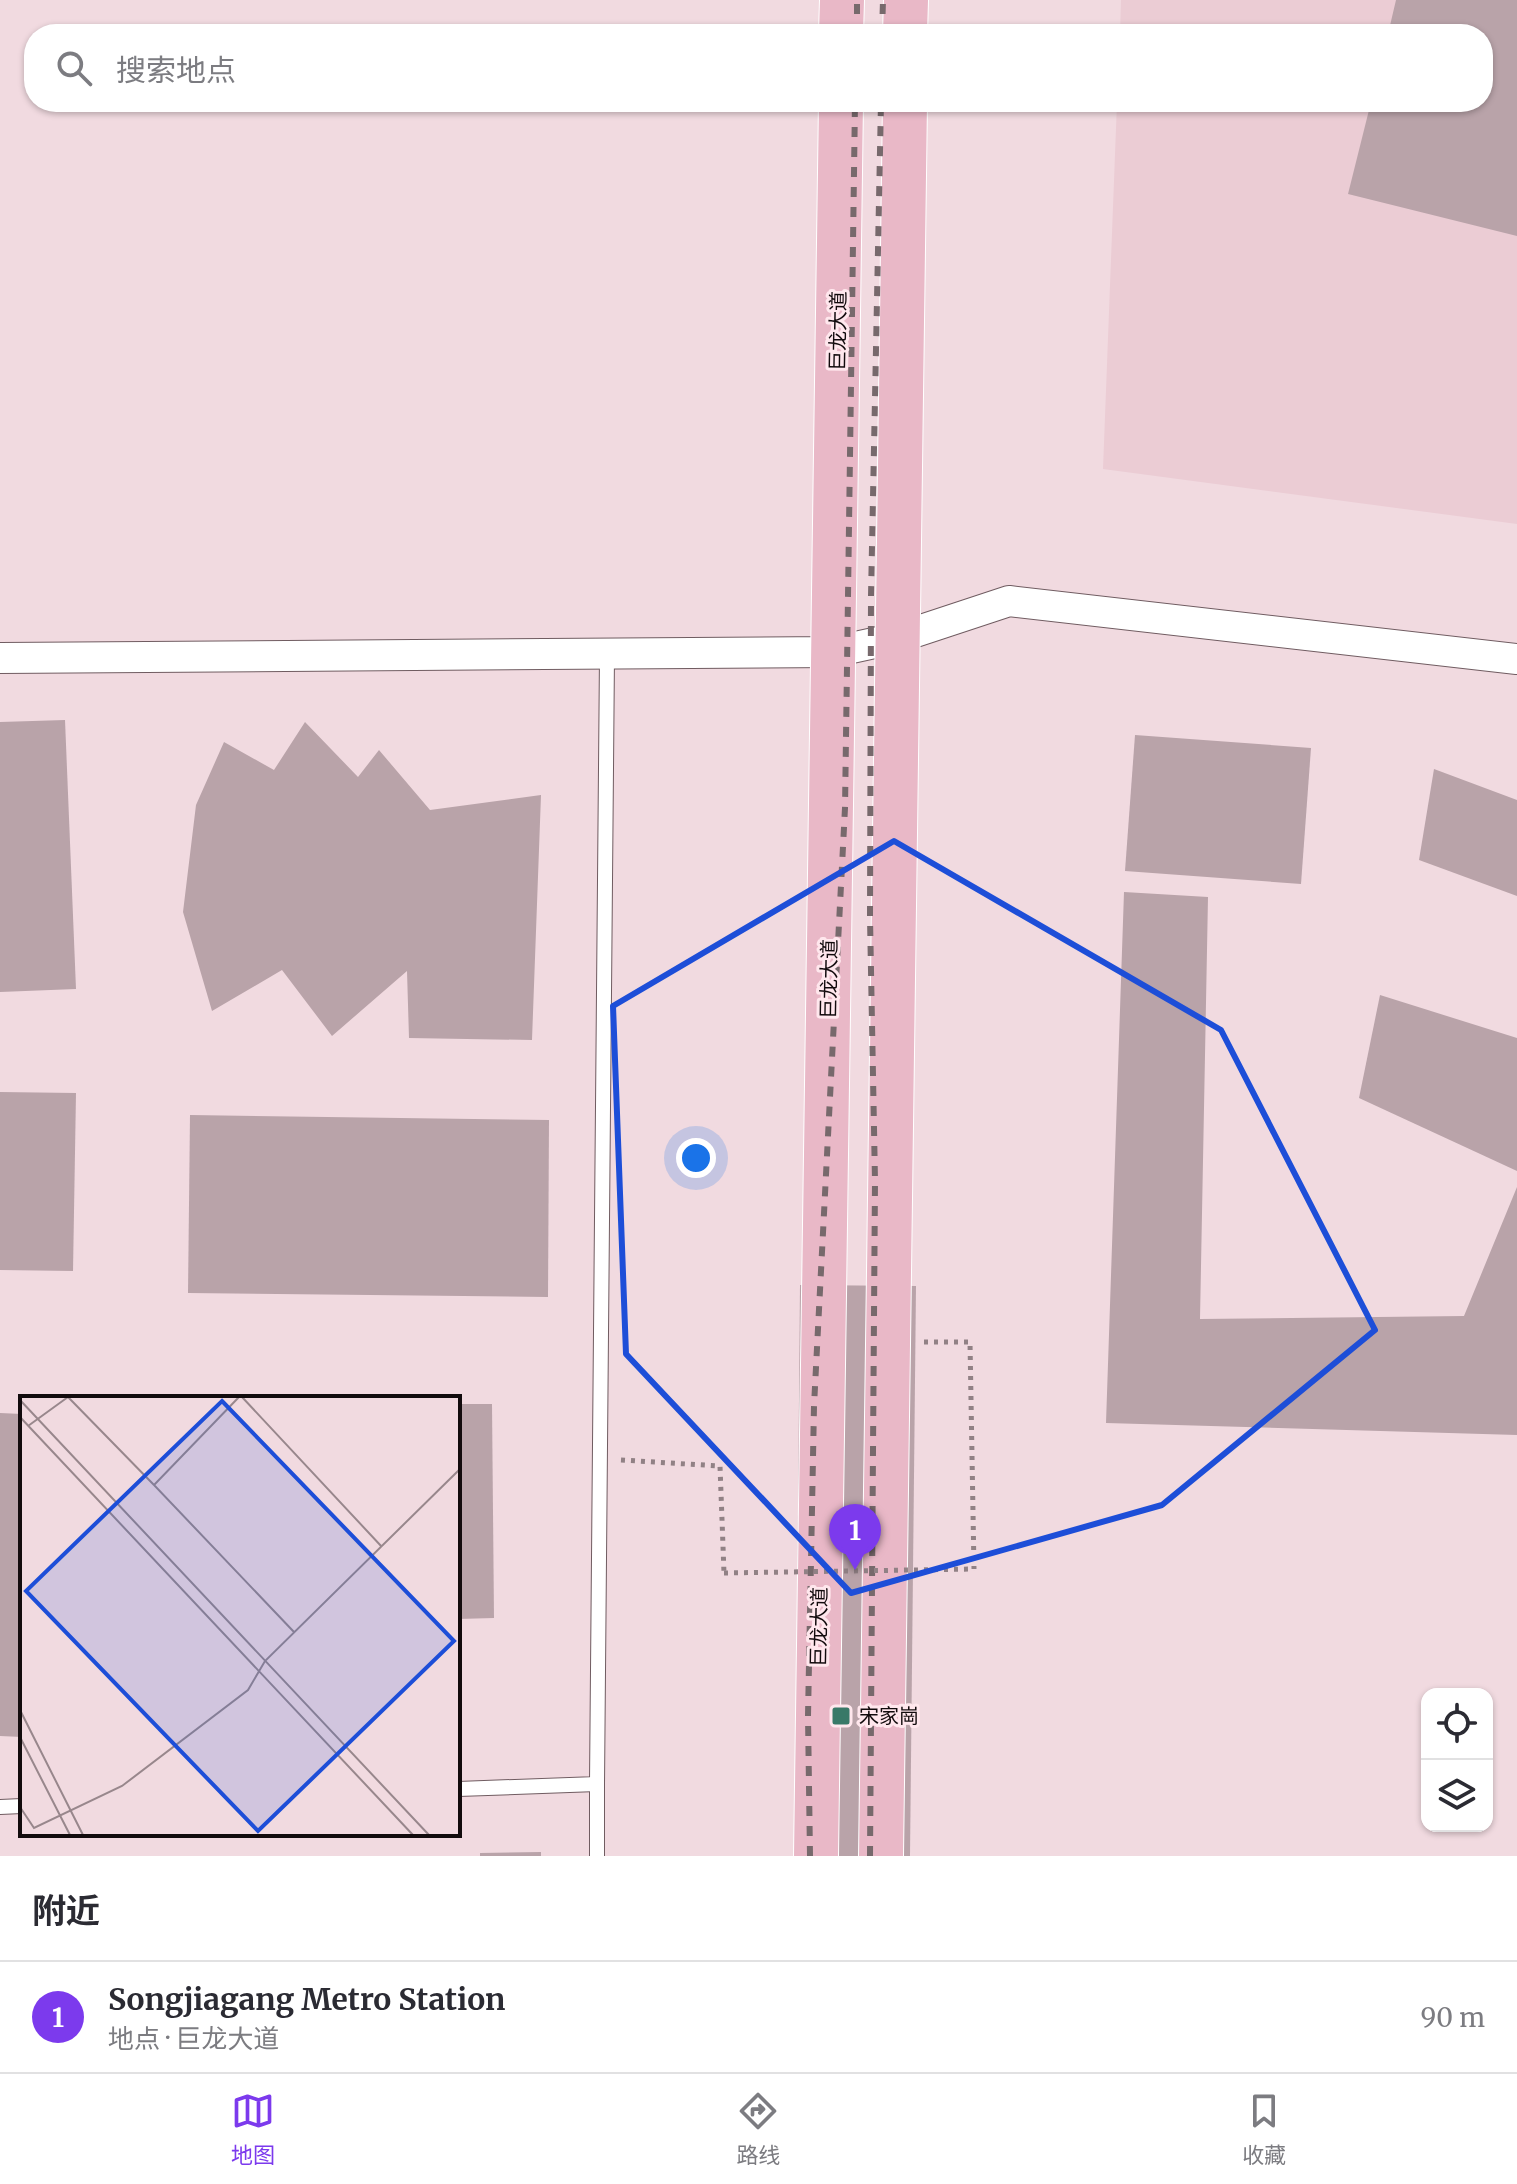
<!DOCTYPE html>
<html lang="zh">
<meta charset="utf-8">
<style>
:root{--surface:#fff;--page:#f7f7f7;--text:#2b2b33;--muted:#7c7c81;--line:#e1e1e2;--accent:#7c3aed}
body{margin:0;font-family:Merriweather,"Noto Sans SC",serif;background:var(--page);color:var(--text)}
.controls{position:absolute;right:24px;bottom:24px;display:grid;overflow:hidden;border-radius:16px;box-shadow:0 2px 6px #0004}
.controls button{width:72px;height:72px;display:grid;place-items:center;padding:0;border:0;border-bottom:2px solid var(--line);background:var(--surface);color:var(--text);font:40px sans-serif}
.you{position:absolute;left:696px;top:1158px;width:28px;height:28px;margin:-20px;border:6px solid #fff;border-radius:50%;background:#1a73e8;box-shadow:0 0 0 12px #1a73e833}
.badge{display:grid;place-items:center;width:52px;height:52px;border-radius:50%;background:var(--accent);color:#fff;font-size:26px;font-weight:700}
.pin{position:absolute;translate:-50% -66px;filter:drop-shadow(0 2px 4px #0008)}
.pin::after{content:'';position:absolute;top:42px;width:28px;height:24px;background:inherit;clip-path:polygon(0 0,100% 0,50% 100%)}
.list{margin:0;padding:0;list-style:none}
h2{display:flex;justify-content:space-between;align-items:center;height:104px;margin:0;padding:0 32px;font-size:34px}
h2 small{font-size:26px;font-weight:400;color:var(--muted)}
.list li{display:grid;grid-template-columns:52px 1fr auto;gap:24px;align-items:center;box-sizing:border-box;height:112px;padding:0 32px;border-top:2px solid var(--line)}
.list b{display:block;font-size:30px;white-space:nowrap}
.list p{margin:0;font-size:26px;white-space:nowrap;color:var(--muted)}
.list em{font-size:26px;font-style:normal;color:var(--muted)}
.icon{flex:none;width:44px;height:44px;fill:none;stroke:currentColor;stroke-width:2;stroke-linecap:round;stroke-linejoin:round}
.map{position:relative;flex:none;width:1517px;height:1856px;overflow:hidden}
.search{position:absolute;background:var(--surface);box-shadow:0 2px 6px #0004;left:24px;right:24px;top:24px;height:88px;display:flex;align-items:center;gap:20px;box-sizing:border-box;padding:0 28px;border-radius:32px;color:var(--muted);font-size:30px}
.sheet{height:216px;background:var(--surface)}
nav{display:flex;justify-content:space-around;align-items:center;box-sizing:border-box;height:112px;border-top:2px solid var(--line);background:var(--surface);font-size:22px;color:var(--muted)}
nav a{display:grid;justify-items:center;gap:4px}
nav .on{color:var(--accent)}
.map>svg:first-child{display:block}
.built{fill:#ebccd4}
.building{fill:#b9a3a9}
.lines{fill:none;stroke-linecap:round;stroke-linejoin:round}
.lane-casing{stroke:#705c61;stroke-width:16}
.street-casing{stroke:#705c61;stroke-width:32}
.primary-casing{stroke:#fff;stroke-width:46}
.path{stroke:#918185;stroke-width:5;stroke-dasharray:4 6;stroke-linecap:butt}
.lane{stroke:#fff;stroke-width:14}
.street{stroke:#fff;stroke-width:30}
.primary{stroke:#e9b8c7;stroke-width:44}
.rail{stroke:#77696c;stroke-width:6;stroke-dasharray:10 10;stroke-linecap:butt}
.path-bridge{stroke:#918185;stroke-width:5;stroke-dasharray:4 6;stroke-linecap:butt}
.marked{fill:none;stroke:#1d4ed8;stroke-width:6;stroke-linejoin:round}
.poi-dot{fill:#397968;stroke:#ffe7ed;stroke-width:3}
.labels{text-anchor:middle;stroke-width:6;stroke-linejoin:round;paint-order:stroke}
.street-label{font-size:20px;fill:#120b0d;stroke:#ffe7ed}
.poi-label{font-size:20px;fill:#120b0d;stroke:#ffe7ed;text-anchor:start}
.inset-road{fill:none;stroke:#98878c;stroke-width:2}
.view{fill:#1d4ed8;fill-opacity:0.15;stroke:#1d4ed8;stroke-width:4}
.inset-edge{fill:none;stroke:#120b0d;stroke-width:4}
</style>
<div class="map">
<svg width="1517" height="1856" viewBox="0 0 1517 1856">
<rect width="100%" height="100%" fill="#f1dae0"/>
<polygon class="built" points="1121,0 1517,0 1517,524 1103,469 1117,102 1483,102 1483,34 1120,34"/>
<g class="building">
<polygon points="1396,0 1517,0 1517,236 1348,194 1371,102 1483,102 1483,34 1388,34"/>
<polygon points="65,720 76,989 0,992 0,722"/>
<polygon points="305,722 358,777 379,750 430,810 541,795 532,1040 409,1038 407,971 332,1036 282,970 212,1011 183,912 196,805 224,742 274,770"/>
<polygon points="1135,735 1311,748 1301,884 1125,871"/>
<polygon points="1434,769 1517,800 1517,896 1419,860"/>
<polygon points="1124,892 1208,897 1200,1319 1464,1316 1517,1187 1517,1435 1106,1423"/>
<polygon points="1380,995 1517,1038 1517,1171 1359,1098"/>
<polygon points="0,1092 76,1093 73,1271 0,1270"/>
<polygon points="190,1115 549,1120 548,1297 188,1293"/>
<polygon points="800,1285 916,1286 910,1856 795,1856"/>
<polygon points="458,1404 492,1404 494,1618 458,1619"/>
<polygon points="0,1413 22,1414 22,1737 0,1736"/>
<polygon points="541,1852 541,1856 480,1856 480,1853"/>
</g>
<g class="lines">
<g class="lane-casing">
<g id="lane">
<polyline points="597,1784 597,1856"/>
<polyline points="458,1789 597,1784 607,655"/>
<polyline points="0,1807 22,1806"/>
</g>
</g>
<g class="street-casing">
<polyline id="street" points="0,658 833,652 897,638 1009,601 1517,659"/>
</g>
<g class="primary-casing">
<g id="primary">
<polyline points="841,34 842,0"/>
<polyline points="905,34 906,0"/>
<polyline points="816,1856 841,102"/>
<polyline points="881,1856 905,102"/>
</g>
</g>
<g class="path">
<polyline points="924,1342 970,1342 974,1569"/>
<polyline points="621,1460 720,1466 724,1573"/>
</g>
<use href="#lane" class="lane"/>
<use href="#street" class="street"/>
<use href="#primary" class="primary"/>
<g class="rail">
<polyline points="857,34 857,0"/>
<polyline points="882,34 883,0"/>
<polyline points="810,1856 808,1716 814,1406 845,808 855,102"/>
<polyline points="870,1856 875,1181 870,918 871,596 881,102"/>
</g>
<polyline class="path-bridge" points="724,1573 974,1569"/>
</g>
<path class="marked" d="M894,841L1221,1030L1375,1330L1162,1505L851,1593L626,1354L613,1006Z"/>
<rect class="poi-dot" x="831" y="1706" width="20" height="20" rx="4"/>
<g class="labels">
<g class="street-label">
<text transform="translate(838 331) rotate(-89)" y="7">巨龙大道</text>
<text transform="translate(829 979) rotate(-89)" y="7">巨龙大道</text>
<text transform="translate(819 1627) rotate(-89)" y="7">巨龙大道</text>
</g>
<g class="poi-label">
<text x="859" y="1723">宋家崗</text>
</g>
</g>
<g transform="translate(20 1396)">
<rect width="440" height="440" fill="#f1dae0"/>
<path class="inset-road" d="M48,1L134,89M219,1L134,89L274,236M222,1L362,151M0,4L409,439M0,21L393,439M8,30L48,1M0,314L63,439M0,341L50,439M0,411L14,432L102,390L228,294L245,265L440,73"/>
<path class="view" d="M202,5L434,245L238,435L6,195Z"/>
<rect width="440" height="440" class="inset-edge"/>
</g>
</svg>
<div class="controls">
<button><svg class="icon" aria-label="locate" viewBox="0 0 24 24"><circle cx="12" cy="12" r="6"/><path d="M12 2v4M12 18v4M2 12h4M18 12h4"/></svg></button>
<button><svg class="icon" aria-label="layers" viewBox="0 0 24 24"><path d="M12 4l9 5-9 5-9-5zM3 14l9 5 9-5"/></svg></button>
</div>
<div class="you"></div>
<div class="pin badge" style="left:855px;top:1570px">1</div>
<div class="search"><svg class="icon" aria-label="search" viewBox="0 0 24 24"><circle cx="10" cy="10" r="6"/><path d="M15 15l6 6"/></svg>搜索地点</div>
</div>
<section class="sheet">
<h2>附近<small></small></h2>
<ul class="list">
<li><span class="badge">1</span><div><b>Songjiagang Metro Station</b><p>地点 · 巨龙大道</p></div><em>90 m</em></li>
</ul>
</section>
<nav>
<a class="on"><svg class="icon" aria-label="map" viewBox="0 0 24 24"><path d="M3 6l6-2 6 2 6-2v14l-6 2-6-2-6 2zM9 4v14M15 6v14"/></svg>地图</a>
<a><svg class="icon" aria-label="directions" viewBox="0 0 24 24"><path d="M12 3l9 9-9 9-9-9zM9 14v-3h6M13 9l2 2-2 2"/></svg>路线</a>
<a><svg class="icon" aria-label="saved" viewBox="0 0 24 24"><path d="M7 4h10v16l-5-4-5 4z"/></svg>收藏</a>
</nav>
